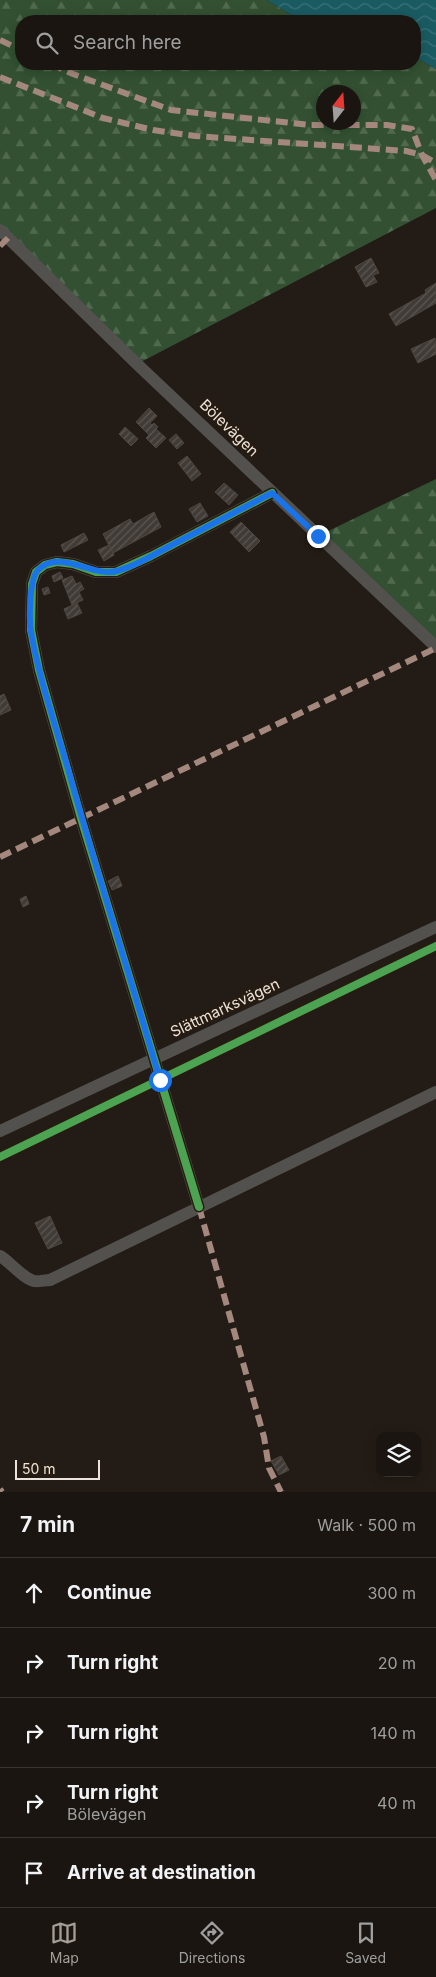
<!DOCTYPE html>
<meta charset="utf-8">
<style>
:root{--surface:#1a1510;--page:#231e19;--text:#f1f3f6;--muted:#9f9f9f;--line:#383430;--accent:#a59d97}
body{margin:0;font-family:Inter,sans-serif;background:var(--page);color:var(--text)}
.controls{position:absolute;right:15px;bottom:15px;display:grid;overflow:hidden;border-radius:10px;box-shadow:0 2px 12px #0003}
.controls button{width:45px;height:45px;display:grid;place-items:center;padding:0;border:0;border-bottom:1px solid var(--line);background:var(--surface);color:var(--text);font:25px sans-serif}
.compass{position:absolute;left:316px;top:85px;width:45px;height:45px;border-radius:50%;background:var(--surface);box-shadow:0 2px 12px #0003;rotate:17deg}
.scale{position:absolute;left:15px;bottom:12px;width:85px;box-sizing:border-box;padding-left:5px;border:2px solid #ebe3dc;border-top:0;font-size:14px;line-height:18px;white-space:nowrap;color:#ebe3dc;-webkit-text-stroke:4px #281c11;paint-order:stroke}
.stop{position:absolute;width:15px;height:15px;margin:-11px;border:4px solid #1a73e8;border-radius:50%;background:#fff}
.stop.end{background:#1a73e8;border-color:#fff;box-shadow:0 1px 5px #0008}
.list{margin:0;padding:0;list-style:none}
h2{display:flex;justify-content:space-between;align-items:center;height:65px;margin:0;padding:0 20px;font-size:21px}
h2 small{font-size:16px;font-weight:400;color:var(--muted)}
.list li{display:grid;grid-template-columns:32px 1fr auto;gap:15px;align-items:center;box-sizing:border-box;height:70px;padding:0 20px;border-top:1px solid var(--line)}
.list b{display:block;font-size:19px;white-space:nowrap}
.list p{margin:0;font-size:16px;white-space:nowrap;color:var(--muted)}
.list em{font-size:16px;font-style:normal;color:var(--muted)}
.icon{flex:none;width:28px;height:28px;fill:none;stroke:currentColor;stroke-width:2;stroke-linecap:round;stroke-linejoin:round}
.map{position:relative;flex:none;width:436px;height:1492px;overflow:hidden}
.search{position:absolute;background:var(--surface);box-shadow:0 2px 12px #0003;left:15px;right:15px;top:15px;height:55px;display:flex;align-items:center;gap:12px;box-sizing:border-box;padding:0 18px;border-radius:20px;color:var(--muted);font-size:19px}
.sheet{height:415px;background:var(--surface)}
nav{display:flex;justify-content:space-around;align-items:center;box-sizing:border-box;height:70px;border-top:1px solid var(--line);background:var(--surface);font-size:14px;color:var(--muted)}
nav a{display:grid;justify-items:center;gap:2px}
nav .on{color:var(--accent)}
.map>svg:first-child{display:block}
.forest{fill:url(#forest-firs);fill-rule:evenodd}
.water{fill:url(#water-waves)}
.building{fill:url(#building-hatch);stroke:#4d4641}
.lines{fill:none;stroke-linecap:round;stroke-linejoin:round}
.minor{stroke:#53514e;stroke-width:12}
.quiet{stroke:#a5887d;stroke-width:6;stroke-dasharray:12 6;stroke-linecap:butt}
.cycleway-casing{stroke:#281c11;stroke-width:11}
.cycleway{stroke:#4ca352;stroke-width:8}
.route{stroke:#1a73e8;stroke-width:6}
.labels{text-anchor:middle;stroke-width:4;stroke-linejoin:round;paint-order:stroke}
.street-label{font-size:15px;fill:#ebe3dc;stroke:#281c11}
</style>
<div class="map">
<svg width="436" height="1492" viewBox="0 0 436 1492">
<defs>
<pattern id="forest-firs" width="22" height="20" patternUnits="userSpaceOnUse" patternTransform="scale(1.25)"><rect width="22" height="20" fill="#335132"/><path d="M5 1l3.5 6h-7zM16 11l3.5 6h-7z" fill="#516a4f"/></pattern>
<pattern id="water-waves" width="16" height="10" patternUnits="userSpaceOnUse" patternTransform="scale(1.25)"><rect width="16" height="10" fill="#1a5b62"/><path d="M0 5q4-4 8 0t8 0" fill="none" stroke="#3b7278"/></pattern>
<pattern id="building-hatch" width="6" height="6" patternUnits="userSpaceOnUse" patternTransform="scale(1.25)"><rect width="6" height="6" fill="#403b36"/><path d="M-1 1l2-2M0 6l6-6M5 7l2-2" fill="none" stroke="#5c5752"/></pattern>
</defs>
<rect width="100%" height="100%" fill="#231c16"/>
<g class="forest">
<path d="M0,0H267L301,21H21V64H415V57L436,69V208L137,364L0,230ZM324,92H354V122H324Z"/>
<polygon points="436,479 436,647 318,536"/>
</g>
<polygon class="water" points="267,0 436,0 436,69 415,57 415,21 301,21"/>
<g class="building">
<polygon points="371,258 379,273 373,275 377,282 366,287 355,267"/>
<polygon points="436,283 436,303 396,326 389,314 426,293 425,290"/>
<polygon points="435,338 436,354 418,363 411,349"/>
<polygon points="149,408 157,416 150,423 152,425 154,423 158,427 156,429 166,438 156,448 146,438 149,435 136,422"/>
<polygon points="125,427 138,439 131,446 119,434"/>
<polygon points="176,434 184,443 177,449 169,440"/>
<polygon points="187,456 201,474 192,481 178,463"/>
<polygon points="224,483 238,495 229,505 215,492"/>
<polygon points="200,503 208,516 197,522 189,509"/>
<polygon points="154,512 161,527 113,553 103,534 130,519 133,524"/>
<polygon points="241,522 260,541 249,552 230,532"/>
<polygon points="84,533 88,540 64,552 61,545"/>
<polygon points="109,545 114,555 104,561 98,550"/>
<polygon points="60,572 63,578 54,582 52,576"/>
<polygon points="72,576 76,584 80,582 84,589 79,592 83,600 72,605 62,580"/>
<polygon points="48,587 50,593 44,595 42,589"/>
<polygon points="77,603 82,613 68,619 64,609"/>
<polygon points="4,694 11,710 0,715 0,696"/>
<polygon points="118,876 122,886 112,890 108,881"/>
<polygon points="26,896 29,904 23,907 20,899"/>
<polygon points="50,1216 62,1243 48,1249 35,1223"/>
<polygon points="281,1456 289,1470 279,1475 271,1461"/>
</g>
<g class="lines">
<g class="minor">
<polyline points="0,230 137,364 436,647"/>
<polyline points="0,1131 436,927"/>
<polyline points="199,1207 81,818 39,670 31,630 32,584 36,572 45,565 57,562 73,564 96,572 116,572 151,556 272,493"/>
<path d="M0,1256C10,1262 24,1279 34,1281C38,1282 45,1280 50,1280L436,1092"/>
</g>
<g class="quiet">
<polyline points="0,40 21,50"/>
<polyline points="51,64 73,74 171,110 310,125 387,125 412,129 422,155 436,180"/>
<polyline points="0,77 103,118 153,130 195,136 406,151 422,155 436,163"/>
<polyline points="0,246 8,238"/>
<polyline points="0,857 436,648"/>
<polyline points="199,1207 264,1437 269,1468 281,1492"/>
<polyline points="0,1489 2,1492"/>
</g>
<g class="cycleway-casing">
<g id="cycleway">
<polyline points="0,1157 436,946"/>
<polyline points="199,1207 81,818 39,670 31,630 32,584 36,572 45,565 57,562 73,564 96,572 116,572 151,556 272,493"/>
</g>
</g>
<use href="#cycleway" class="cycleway"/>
</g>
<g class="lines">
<path class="route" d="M160,1080C130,976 97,873 68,769C55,724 39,678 31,632C29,620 29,579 38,570C60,548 92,578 117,571C137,566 156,553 174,544C207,527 240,510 272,493L318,536"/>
</g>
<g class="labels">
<g class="street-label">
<text transform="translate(229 428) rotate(44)" y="5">Bölevägen</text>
<text transform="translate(225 1008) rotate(-25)" y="5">Slättmarksvägen</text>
</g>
</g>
</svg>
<div class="controls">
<button><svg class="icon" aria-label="layers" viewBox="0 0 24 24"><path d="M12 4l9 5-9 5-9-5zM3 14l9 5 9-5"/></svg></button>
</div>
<svg class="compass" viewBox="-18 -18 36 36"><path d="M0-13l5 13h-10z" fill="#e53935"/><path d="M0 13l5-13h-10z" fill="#9f9f9f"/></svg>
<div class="scale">50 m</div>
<div class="stop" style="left:160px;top:1080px"></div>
<div class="stop end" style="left:318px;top:536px"></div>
<div class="search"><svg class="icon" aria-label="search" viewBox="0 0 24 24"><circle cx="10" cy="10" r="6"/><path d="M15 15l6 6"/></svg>Search here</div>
</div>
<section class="sheet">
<h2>7 min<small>Walk · 500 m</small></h2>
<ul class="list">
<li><svg class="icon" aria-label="ahead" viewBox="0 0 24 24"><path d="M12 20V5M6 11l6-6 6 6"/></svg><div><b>Continue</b></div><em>300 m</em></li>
<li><svg class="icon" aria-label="right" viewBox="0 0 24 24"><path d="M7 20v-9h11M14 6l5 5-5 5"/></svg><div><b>Turn right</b></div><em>20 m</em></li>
<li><svg class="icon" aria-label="right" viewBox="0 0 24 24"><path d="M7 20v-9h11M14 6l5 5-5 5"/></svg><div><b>Turn right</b></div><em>140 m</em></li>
<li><svg class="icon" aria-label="right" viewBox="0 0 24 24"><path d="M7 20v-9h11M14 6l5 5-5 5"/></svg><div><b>Turn right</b><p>Bölevägen</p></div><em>40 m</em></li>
<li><svg class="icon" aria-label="arrive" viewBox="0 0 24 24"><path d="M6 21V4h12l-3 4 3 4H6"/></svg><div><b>Arrive at destination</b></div></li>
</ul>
</section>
<nav>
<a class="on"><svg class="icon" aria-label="map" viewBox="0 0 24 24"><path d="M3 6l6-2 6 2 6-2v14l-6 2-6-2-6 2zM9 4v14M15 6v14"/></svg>Map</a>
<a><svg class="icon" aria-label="directions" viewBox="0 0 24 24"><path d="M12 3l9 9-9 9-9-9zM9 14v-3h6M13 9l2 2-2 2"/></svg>Directions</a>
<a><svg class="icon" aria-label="saved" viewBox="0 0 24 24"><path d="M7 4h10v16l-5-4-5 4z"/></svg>Saved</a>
</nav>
